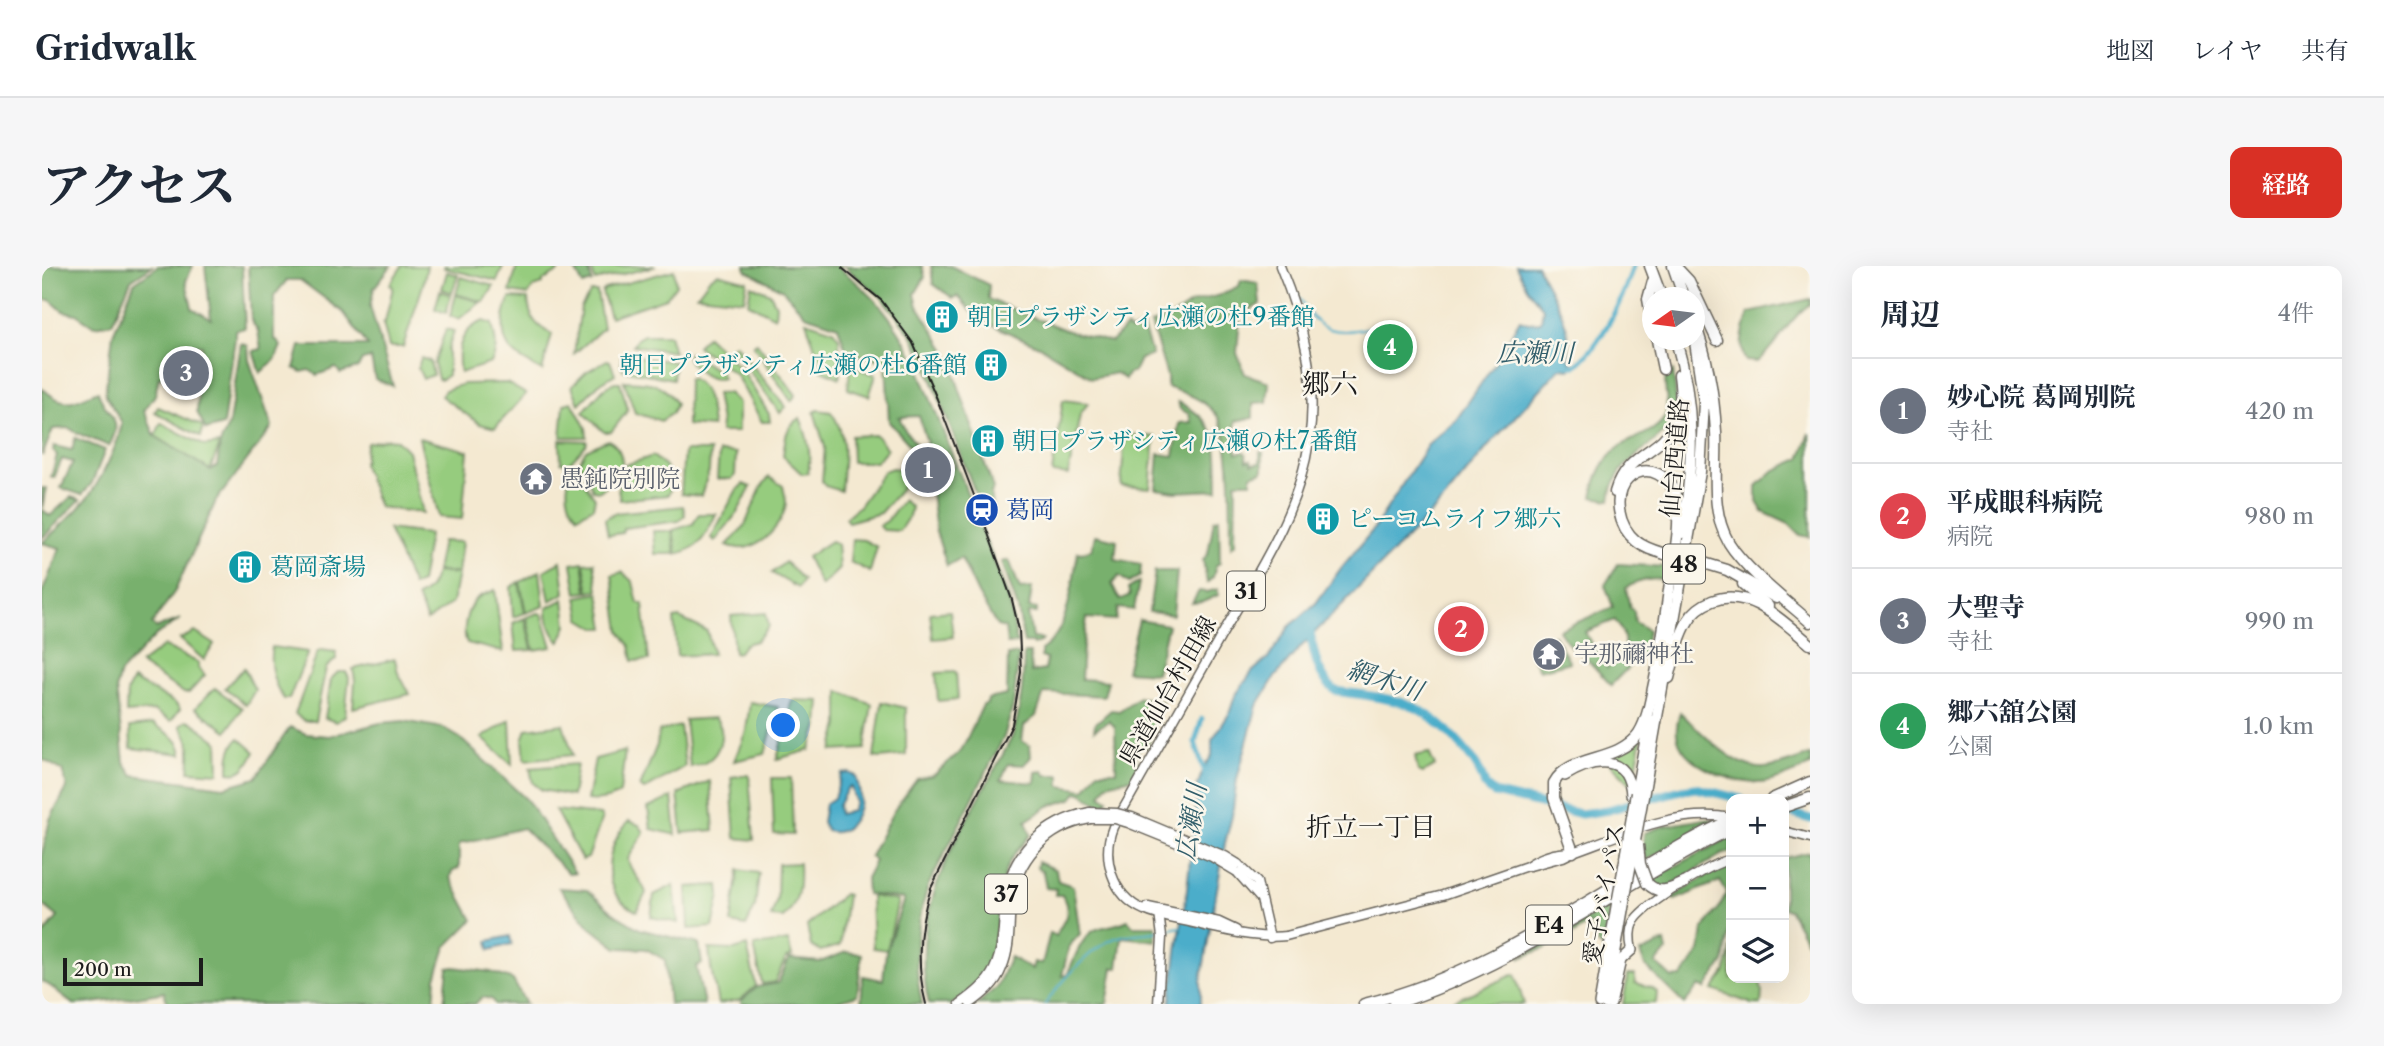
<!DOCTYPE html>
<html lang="ja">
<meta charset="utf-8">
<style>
:root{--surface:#fff;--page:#f6f6f7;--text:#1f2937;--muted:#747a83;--line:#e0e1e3;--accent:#d93025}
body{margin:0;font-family:"Libre Caslon Text","Noto Serif JP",serif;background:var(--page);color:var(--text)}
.controls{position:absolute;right:21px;bottom:21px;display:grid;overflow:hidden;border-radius:14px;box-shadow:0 7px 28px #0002}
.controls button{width:63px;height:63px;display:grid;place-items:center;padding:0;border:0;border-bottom:2px solid var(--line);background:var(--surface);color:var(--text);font:35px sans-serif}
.compass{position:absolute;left:1600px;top:21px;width:63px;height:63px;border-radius:50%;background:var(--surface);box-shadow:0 7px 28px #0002;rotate:256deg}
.scale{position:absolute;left:21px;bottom:18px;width:140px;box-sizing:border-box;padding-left:7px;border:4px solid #1c1c1c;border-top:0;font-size:19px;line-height:24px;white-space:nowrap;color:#1c1c1c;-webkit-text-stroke:5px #fbf7ec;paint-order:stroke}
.you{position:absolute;left:742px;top:460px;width:24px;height:24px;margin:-18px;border:5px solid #fff;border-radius:50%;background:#1a73e8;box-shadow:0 0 0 10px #1a73e833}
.badge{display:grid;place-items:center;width:46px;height:46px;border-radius:50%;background:var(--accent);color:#fff;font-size:23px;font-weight:700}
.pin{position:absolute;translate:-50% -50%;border:4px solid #fff;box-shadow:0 2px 7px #0006}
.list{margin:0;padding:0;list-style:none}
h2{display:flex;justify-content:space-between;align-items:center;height:91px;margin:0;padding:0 28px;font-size:30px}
h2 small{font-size:23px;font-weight:400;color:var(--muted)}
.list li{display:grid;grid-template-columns:46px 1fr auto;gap:21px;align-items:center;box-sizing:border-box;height:105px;padding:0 28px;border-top:2px solid var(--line)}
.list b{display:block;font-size:26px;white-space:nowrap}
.list p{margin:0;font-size:23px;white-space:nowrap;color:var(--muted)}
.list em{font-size:23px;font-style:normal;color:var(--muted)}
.icon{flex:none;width:38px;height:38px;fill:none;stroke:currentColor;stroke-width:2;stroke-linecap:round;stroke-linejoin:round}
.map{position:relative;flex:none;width:1768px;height:738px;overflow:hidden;border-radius:14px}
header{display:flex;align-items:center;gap:42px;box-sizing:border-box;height:98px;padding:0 35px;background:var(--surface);border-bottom:2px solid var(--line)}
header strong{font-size:33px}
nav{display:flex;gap:38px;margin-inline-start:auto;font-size:24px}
.intro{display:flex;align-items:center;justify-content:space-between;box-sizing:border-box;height:168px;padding:0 42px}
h1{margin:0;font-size:49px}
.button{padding:18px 32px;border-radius:14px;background:var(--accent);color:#fff;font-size:24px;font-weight:700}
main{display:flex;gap:42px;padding:0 42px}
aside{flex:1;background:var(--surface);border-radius:14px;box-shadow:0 7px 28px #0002}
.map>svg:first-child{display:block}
.green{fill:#96cc7e;stroke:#59744d;stroke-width:2}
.forest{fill:#78b06d;stroke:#4a6644;stroke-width:2;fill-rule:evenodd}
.water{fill:#4badca;stroke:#346473;stroke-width:2;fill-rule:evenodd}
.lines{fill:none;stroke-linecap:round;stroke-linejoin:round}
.stream{stroke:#4badca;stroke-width:2}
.canal{stroke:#4badca;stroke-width:5}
.river{stroke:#4badca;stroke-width:9}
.primary-casing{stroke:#68645b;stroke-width:11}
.trunk-casing{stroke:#68645b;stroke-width:12}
.motorway-casing{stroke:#68645b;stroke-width:13}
.primary{stroke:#fff;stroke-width:8}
.trunk{stroke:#fff;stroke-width:9}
.motorway{stroke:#fff;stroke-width:10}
.rail{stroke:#1c1c1c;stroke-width:2}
.primary-bridge-casing{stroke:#68645b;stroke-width:11;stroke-linecap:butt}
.trunk-bridge-casing{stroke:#68645b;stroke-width:12;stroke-linecap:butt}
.motorway-bridge-casing{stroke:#68645b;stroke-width:13;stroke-linecap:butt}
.primary-bridge{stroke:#fff;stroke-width:8}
.trunk-bridge{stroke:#fff;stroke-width:9}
.motorway-bridge{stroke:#fff;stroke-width:10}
.labels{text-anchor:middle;stroke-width:5;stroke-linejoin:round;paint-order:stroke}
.shield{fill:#fbf7ec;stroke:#5f5e5a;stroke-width:2}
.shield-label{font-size:23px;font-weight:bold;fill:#1c1c1c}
.culture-label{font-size:24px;fill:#0d838f;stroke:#fbf7ec;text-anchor:start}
.street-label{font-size:24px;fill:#1c1c1c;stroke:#fbf7ec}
.worship-label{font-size:24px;fill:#5b616d;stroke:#fbf7ec;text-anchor:start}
.transit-label{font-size:24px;fill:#164399;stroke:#fbf7ec;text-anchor:start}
.water-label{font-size:26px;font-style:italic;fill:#315d6a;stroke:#fbf7ec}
.neighbourhood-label{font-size:26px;fill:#1c1c1c;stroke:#fbf7ec}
.quarter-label{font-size:28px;fill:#1c1c1c;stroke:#fbf7ec}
</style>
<header>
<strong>Gridwalk</strong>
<nav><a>地図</a><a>レイヤ</a><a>共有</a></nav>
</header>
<div class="intro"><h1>アクセス</h1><a class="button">経路</a></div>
<main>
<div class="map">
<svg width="1768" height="738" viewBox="0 0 1768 738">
<rect width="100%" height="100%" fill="#fbf7ec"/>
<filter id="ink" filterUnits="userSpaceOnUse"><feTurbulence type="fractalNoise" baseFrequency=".0143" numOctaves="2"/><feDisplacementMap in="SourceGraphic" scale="14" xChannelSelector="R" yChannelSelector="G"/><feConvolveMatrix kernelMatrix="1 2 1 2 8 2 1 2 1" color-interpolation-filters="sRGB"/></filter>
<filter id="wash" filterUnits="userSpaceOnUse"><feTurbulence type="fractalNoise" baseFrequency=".00686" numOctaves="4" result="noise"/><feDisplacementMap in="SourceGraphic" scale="28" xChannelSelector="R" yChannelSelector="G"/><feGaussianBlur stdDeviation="1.57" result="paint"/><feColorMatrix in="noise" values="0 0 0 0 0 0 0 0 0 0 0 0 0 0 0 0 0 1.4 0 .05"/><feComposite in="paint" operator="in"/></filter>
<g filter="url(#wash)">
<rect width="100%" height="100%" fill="#f4e9d1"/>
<g class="green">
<polygon points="360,0 385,0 381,19 361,81 347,81 341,57 343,56 351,21 348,18"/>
<polygon points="402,0 461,0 455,15 402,2"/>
<polygon points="475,0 516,0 516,6 501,15 501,18 491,21 486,29 468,26"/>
<polygon points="549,0 614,0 553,15"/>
<polygon points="632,4 634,19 624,32 568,51 560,26 563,23"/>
<polygon points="405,6 416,9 410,27 400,23"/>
<polygon points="676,7 705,15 702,34 655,29 668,12"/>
<polygon points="419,11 452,20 442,36 414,28"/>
<polygon points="709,19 728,27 734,39 733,51 706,37"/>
<polygon points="398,25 409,29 404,47 393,43"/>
<polygon points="549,26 555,26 561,62 532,88 539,41"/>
<polygon points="414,29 439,36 417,53 408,50"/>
<path d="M468,32L486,33C487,51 493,60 510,68L500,105C490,99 474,92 467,82C458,68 461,47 468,32Z"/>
<path d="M442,55L450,58C453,72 457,83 449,97L418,107C414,84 418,63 442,55Z"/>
<polygon points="764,55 791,64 797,72 798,112 780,104"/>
<polygon points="404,63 412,65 406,84 406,109 399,114 396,113 392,97"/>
<polygon points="602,69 627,69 632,86 591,79 595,73"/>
<polygon points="665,70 700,104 727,148 728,156 720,156 694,109 655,80"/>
<polygon points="715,77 754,129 749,135 711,79"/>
<polygon points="693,78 744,141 738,147 689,81"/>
<path d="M646,87L678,106L681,112C666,116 652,104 645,91Z"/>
<polygon points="580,88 633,96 631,113 581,104 579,95"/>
<polygon points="379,92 388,95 391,109 381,113 376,102"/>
<polygon points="565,94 568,95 573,108 557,118 537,138 530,120 544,106"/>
<polygon points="808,100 834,109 827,130 806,123"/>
<path d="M649,112C667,122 668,142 670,161L645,159L646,113Z"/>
<path d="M582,115C607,116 621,115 634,138L630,147L619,155L593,147Z"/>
<polygon points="573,116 578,116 586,144 569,166 562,166 541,146 561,123"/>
<polygon points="465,117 484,128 453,162 438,158 399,130 403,124 421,118"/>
<polygon points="686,127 696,137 696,166 678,166 679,156 674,128"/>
<polygon points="1021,134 1046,137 1038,149 1026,209 1010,207"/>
<polygon points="530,136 544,162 545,171 519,171 522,138"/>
<polygon points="116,141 161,160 159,171 113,146"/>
<path d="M776,144L789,146C807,170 801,196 799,225L783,220L780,215L783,181L772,146Z"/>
<path d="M758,152C766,170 770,187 766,207L760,208L741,190C743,174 743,160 758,152Z"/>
<polygon points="119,157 163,180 178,178 168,204 113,170"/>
<polygon points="1083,168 1113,171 1108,222 1079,220"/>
<polygon points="834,169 845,183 834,196 810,196 809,170"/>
<polygon points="377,172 426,185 420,253 397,251"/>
<polygon points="343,173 355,174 366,185 381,247 337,241 321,199 325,177"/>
<polygon points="518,174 545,175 544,179 526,198 519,196"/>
<path d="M566,174C578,180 585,197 576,209C572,215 563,220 558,225L551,224L537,196L544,184Z"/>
<polygon points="642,185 668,185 667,205 659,230 639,228"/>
<polygon points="677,186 694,187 693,209 690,213 675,213"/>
<path d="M611,190C625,201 635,210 626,229L578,234L576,223L583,199Z"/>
<polygon points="850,202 858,203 862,216 860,222 838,247 806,256 803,252 817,240 842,205"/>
<path d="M531,207H535L553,232L551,241L536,250C525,240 521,218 531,207Z"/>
<path d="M727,211L741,220C742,226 744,231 744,237C741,262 711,292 685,279L702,261L720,220Z"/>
<polygon points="701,218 709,221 695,247 673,275 669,272 694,225"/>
<polygon points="861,234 869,241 867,250 857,265 841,264 837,260 845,255"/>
<polygon points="641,240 643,249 637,255 582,262 580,267 566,269 563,253 572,247"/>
<path d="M657,248H674C663,271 660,281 635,288L631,264L651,258Z"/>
<polygon points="346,263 387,268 379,317 371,320"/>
<polygon points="611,265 630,265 633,288 613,288"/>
<polygon points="810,273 822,274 835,281 828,306 808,296"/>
<polygon points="400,275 420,276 416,307 394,305"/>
<polygon points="789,275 795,278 797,303 779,320 765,291"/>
<polygon points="519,295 523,327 508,335 502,305"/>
<polygon points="541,296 545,326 535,327 530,298"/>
<polygon points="552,296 556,324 547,326 542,297"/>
<polygon points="743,296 761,314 756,322 730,307"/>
<polygon points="498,305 502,340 484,347 478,316"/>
<path d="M394,306L416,308L410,337L385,355L375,331C387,326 390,318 394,306Z"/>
<polygon points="580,306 591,316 596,337 601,338 607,394 591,395 588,380 578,365 570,309"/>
<polygon points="477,316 483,347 471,351 469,321"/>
<path d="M453,324L461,386L425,377C420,366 424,344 433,334C438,329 447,327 453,324Z"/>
<polygon points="557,327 563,362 554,362 539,353 535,331"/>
<path d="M522,333L525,359L518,376C510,369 504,353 505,342Z"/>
<polygon points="908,345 911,371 891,373 888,347"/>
<polygon points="496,347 500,348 510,381 492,384 485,351"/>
<polygon points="724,347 727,360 714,375 703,378 697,386 692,387 689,350"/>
<polygon points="483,352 490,384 474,385 471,357"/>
<polygon points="637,352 665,365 671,388 635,390 632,353"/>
<polygon points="153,366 172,378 162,394 138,373"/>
<polygon points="122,380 157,397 156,402 163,409 147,427 142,427 98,398"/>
<path d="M230,381L266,386L247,433H242C232,420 226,398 230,381Z"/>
<polygon points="279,384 294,386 294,393 284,402 273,455 263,455 253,448 276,385"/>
<polygon points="353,393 356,407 368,428 311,442 313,415 311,403"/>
<polygon points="202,402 213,424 204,439 183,422"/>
<polygon points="296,406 304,406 307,412 303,450 294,456 283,452 289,413"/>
<polygon points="914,406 916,433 896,435 894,407"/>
<polygon points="91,414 133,437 138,443 129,455 112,445 84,447 85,425"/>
<polygon points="173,422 200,442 185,465 153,442"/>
<polygon points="797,425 830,438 823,483 790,485 797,459"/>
<polygon points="750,434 778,435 776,459 768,484 735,493"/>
<polygon points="708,436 736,441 723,488 692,495 704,465"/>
<polygon points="840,436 864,442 864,489 838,492 832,491"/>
<path d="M673,452C685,464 679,487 664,496C660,499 653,500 648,501L643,454Z"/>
<path d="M145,454L150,456L176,476L177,507L147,505C149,486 150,475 138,460Z"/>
<polygon points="468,454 470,499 440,472"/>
<path d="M111,458C124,466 138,472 140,488L89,482L88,461Z"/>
<polygon points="521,458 531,489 483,494 481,474 485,463"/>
<polygon points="638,460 643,500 602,524 598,521 615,479 617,465"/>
<polygon points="1601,464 1591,520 1563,492"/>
<path d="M197,472L213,486C206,498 202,509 187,506C187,493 187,482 197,472Z"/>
<path d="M583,485L578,527C570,533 556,536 545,534L553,493Z"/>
<polygon points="1387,487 1393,500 1381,507 1376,505 1373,490"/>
<polygon points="535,498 530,530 500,524 491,517 488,502"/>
<polygon points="707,509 712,574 693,572 689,511"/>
<polygon points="749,512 751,569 732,568 730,512"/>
<polygon points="668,515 672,564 640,567 636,528"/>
<polygon points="630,531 634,569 609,563 606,542"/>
<polygon points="513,544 558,549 560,552 546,592 540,594"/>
<path d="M587,555L597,559L602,566L586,593C587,606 601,615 604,627L595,645C556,629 562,581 587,555Z"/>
<path d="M757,597C758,618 758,637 741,652L729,651L735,633L736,598Z"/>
<polygon points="697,604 717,607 713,641 704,660 689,657"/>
<polygon points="632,619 636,657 609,651 612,629"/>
<polygon points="677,619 678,629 671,661 647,663 645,621"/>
<polygon points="802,628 805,629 798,680 778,685 769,680 765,660"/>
<polygon points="829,630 856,635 845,684 831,682"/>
<polygon points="746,675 750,690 744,692 733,716 720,718 712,680"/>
<polygon points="705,680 714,720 698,734 676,738 669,702 667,683 692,684"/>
<polygon points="1689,682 1689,712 1717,712 1720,725 1719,738 1711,738 1671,724 1684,706"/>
<polygon points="1473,708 1482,738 1404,738"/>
<polygon points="1586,709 1593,709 1593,717 1610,722 1615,726 1614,737 1581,738"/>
</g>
<g class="forest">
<polygon points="0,0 110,0 89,14 70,57 52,60 34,48 21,45 8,34 0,34"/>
<path d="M116,0H151L144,15L150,42L169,53L163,0H200L203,62L193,64V73L181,159L164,164L155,146L160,79H139L135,109L117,111L113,129L102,145L113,170L168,204L175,200L178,178L187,158L199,77L206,80L207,94L230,161L174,235L133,325L110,358L114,362L139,353L114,369L78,407L74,421L82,496L91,509L182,521L214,512L248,461L264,468L287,470L338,457L362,455L401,462L418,472L485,534L533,607H526L481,562L417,578V602L410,606L408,612L431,654L404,681L394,712L392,738H126L122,726C104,730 48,738 32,738C21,734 14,720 0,716V670L16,651L0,638V588L8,553L25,522L21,505L0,493V327L18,282L0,277C14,264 30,250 43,235C58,217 76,179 80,157L63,128L71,68L92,17Z"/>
<polygon points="206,0 349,0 332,22 328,40 351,120 333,113 329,92 320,94 316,102 298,107 294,102 275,109 267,104 260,106 252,102 258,80 326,80 301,46 258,14 245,14 232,30 232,72 239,80 233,94 218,107 211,85 219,83 216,65 209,54"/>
<polygon points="531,0 546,0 550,16 541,19"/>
<path d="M703,0H799L798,3C835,31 852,53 873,94L967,333L975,377L965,378L963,362L955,360L936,328L919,292L905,300L894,266L888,218L912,200L905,186L888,187L882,180L885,177L877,150L857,151L863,164L881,187L877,189L847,156L844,95L805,87L796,60L763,49L741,24L704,4Z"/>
<polygon points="802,0 880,0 883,11 873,28 876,40 905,86 951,222 949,229 951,245 943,252 883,96 869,68 839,31"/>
<polygon points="889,0 909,0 947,19 946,33 1026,65 1069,76 1084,61 1088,65 1101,61 1110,89 1098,93 1092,106 1086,108 1083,113 1074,107 1050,112 997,80 936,53 916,30 911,32 891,18"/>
<path d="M1199,14L1216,17L1218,38L1198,50L1195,87L1203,108L1227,116L1225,136L1211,137V152L1193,155L1195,187L1203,186L1205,195L1209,194L1210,198L1218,197V186H1221V205L1209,209V216H1194L1193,278L1189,281C1188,250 1192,169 1173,147C1160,132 1143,127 1125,121V110L1109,58L1129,51L1150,37L1178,29L1197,20Z"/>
<path d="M1768,33V38C1746,54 1735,79 1715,96L1704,95C1695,81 1702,63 1707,47Z"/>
<path d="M1631,105C1632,117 1636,131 1633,143C1625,184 1573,185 1568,234L1550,231C1554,211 1561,192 1579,180C1592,171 1616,166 1623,150C1629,136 1619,120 1625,107Z"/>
<path d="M0,122C23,143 29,136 56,125C63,151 84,150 67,180L35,167L27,162L11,163L0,190Z"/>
<path d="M1136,136C1179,156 1175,182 1176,224L1133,226L1114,223L1117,188L1132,190L1137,157L1149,156L1147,148L1138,143Z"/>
<polygon points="1768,167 1768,271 1758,269 1747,258 1721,246 1715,236 1715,220 1731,205 1758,193"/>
<polygon points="33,172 63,184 50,217 40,229 19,222 31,196 20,193 12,212 9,211 15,189 11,185 12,180 30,184"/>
<polygon points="0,222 4,222 0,243 8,250 29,231 38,234 0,272"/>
<polygon points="1177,252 1178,297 1174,299 1171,311 1165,317 1161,294 1166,287 1172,254"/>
<path d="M1053,269L1075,274L1073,293L1099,298L1098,310L1087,317L1077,310L1070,318L1078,334L1088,329L1086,323L1097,316L1092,344L1076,342L1074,354L1045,352L1041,380L1039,413L1066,415L1062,430L1002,427L994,450L982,460L980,475L988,480L989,491L982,499L966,498L959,514L993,517L994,506L1001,505L1004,509H1018V520L1043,524L1056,505H1074L1073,461L1067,455L1052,464L1053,458L1069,444L1077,445L1097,431L1120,435V442L1115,443L1116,448L1111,460L1112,463L1105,482L1098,481L1092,493L1099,498L1090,512L1065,518L1059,529L1066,533L1063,539C1049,537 1046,528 1035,526L1030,533L1007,540L984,555L989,569C979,580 969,590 964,604C949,648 964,692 926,725C921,730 915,737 908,738C902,738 893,738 887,738C862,634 927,557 971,469C979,442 982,414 982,387H988L989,406L1003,404L1005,393L999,391V384C1027,367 1030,317 1036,286L1040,287L1050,283Z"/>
<polygon points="967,294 978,323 990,322 987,342 995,343 995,347 986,347 990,372 1001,373 1000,375 991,379 990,377 982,377 976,343 960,296"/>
<path d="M1576,298L1626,301L1623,313C1608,313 1597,314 1584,322L1588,342L1592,345L1593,356L1606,364L1603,384L1569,419L1541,389L1531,384L1517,364L1571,341L1563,319ZM1573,354C1588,374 1585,388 1565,402L1560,390L1551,381L1543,366Z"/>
<polygon points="1113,305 1135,305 1131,349 1107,346"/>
<polygon points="1176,323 1176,329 1161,336 1150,337 1157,325 1165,326"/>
<polygon points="1097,354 1126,359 1114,407 1084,405"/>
<polygon points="1512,369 1528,396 1497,404 1489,389"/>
<path d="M977,388L971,440L962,471L886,620C873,660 871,697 880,738H819L821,710L841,714L844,686L862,633L825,628L824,612L833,595L828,590L851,546L875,513L892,509L919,485L941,439L945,438L946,433L965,429L966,389Z"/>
<path d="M1638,446C1657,464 1692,502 1719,502C1735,502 1754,494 1768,489V500C1752,507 1732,517 1715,517C1689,517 1638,498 1635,468C1634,461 1636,453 1638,446Z"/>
<polygon points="1663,553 1675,555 1603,595 1601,581 1602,567 1622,560"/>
<polygon points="1689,571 1689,586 1679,589 1627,620 1618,621 1607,614"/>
<polygon points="1768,586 1768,682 1748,645 1742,642 1742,592"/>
<path d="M996,596L1014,604L1016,615L1031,620L1038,668L1027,680L1020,710L1025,709C1032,694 1040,666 1058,662C1069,659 1076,659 1086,654L1091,660H1114V675L1080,671L1076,702H1071L1065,738H935L955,721L968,691L990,703L992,696L1000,698L1008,667L1014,670C1021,653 1031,650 1020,629H1013L1014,623L1004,622L1001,606L995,602Z"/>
<polygon points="1689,598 1689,657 1682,696 1663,723 1657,720 1642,738 1603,700 1598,687 1623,676 1625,685 1614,697 1630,712 1640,711 1658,685 1661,663 1677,642 1685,627 1678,615 1633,634 1629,632 1674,604"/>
<polygon points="517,622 545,624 574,649 598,663 657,678 660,698 654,700 662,738 627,738 623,694 604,683 575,682 548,661"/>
<polygon points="1569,638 1561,682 1555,678 1554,669 1548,657 1524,673 1479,692 1478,691"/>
<polygon points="804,686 820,688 815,729 789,737 790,738 699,738 699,735 715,721 736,717 747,693 778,696"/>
<polygon points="412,701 449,706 471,714 484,738 453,738 449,733 440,731 433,738 402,738 406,702"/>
</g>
<g class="water">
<path d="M1474,0H1495C1509,27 1532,60 1526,91L1530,97L1529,103L1518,102L1449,177L1401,235L1255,385L1233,411L1215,440L1195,513L1190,550L1183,577L1159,715V738H1128L1136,678L1144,632L1156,518L1163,499L1170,490V474L1187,448L1193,430L1210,406L1227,391L1247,361L1274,337L1299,302L1331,264L1387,177L1414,154L1451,100L1478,54L1486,57L1499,56L1501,42L1485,22Z"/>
<path d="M807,507L814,510C815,517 819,526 818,534C816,552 804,571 785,565L780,556L783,538L792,532L800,508ZM806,521H809L813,535L810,545L797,548L796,540Z"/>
<polygon points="468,670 470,678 448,684 446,675"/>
</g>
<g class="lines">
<g class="stream">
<path d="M1254,27C1261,36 1268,52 1277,58C1296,72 1326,61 1347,58L1349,63"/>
<polyline points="1123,664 1138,661"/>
<path d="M1003,738C1020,716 1052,676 1080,670C1092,667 1105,668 1118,665"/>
</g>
<g class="canal">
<path d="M1529,100H1533C1559,80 1582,31 1591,0"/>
<polyline points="1160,453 1153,476 1163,508"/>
</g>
<g class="river">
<path d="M1267,360C1271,382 1274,411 1294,425C1318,429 1347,431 1370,440C1396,452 1437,492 1443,520L1452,527L1539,548L1566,544L1639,524L1654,522L1699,533"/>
<polyline points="1742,545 1768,553"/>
</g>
</g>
</g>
<g filter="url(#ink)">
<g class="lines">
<g class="primary-casing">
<g id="primary">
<path d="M1238,0C1261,56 1276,114 1267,175C1257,247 1213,311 1178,372C1142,435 1106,498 1071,561C1059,591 1070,630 1102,644C1119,652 1141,654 1159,659C1187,665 1215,673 1244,670L1401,629L1485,600C1499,590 1514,586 1531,586"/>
<polyline points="1742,565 1768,572"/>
<polyline points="1196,598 1215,616 1228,672"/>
<path d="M1488,600L1521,591L1531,586C1582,568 1634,542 1689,552"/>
<polyline points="1195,606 1217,631"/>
<polyline points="1106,641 1177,656 1194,664"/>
<path d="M1590,684C1588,675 1587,665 1591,657C1600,639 1669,598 1689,593"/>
<path d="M918,738C932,728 945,718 952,703C962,682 961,656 963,633C969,587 1002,555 1048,546"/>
<path d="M928,738C942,728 954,718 960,702C969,682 967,658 969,637C975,593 1004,561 1048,553"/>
<polyline points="1116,738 1120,671 1117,647"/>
</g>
</g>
<g class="trunk-casing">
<g id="trunk">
<path d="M1523,510C1550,493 1587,486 1589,529"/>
<polyline points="1557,738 1575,635"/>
<polyline points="1569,738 1579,694 1590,684"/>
</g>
</g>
<g class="motorway-casing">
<g id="motorway">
<polyline points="1608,0 1620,32"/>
<polyline points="1631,0 1642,32"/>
<polyline points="1633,0 1647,15 1675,74"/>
<polyline points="1610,55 1606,33 1611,15"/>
<path d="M1652,55C1665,90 1672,128 1674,166C1676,203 1667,243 1687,277C1703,303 1744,335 1768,356"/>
<polyline points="1615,74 1621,103"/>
<path d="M1634,74C1653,138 1652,201 1640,267"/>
<path d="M1573,226C1588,173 1649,191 1637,109"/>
<polyline points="1652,294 1685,304 1734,332"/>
<polyline points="1701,318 1726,340"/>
<path d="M1627,412C1632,393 1636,372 1646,355C1651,346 1660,339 1670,335C1708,320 1741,356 1768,378"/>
<polyline points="1602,525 1658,206 1662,136 1652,69"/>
<polyline points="1594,527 1607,454"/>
<polyline points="1730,533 1768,516"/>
<polyline points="1742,541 1768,532"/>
<path d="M1531,586L1512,532V517C1523,495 1556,494 1576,484C1584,480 1592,475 1597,467C1605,454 1608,437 1611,422C1619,387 1623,352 1628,317C1632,290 1640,259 1634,232C1630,211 1605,195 1586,213C1569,230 1577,261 1594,275C1602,282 1613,285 1623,288"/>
<path d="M1605,617C1617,630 1629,623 1642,617"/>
<path d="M1322,738C1412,716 1490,670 1568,622C1607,599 1647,572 1689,554"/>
<path d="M1352,738C1474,700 1576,620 1689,563"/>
<polyline points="1564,738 1583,630"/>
</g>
</g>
<use href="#primary" class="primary"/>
<use href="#trunk" class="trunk"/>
<use href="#motorway" class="motorway"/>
<path class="rail" d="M800,2L840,35L871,77L895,133L938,245L970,334L977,364L979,406L970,459L889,622C876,660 874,699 884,738"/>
<g class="primary-bridge-casing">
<g id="primary-bridge">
<polyline points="1048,546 1075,547 1090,551 1183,590 1196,598"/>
<polyline points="1048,553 1073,553 1086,557 1170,591 1195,606"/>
</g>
</g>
<g class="trunk-bridge-casing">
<polyline id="trunk-bridge" points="1575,635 1584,586"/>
</g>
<g class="motorway-bridge-casing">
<g id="motorway-bridge">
<polyline points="1623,288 1652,294"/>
<polyline points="1596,579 1598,598 1605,617"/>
<polyline points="1583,592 1594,527"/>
<polyline points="1583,630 1602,525"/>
</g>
</g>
<use href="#primary-bridge" class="primary-bridge"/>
<use href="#trunk-bridge" class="trunk-bridge"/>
<use href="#motorway-bridge" class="motorway-bridge"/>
</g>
</g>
<defs>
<g id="building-disc" transform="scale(1.75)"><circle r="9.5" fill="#0f9aa8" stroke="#fbf7ec"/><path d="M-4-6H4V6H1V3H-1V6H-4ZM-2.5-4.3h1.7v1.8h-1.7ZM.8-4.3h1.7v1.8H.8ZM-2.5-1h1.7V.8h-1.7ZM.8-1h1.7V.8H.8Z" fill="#fff"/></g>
<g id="temple-disc" transform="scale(1.75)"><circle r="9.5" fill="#6b7280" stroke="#fbf7ec"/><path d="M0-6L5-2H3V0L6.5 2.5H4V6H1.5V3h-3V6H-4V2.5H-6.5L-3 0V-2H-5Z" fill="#fff"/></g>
<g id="station-disc" transform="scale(1.75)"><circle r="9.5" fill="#1a4fb4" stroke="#fbf7ec"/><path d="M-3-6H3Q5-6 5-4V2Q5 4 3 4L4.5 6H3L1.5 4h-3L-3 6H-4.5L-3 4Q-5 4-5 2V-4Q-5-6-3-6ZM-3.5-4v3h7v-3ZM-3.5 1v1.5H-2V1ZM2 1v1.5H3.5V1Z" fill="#fff"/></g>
</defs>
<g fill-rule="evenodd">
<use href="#building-disc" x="900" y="51"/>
<use href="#building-disc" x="949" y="99"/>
<use href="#building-disc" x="946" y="175"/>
<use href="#temple-disc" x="494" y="213"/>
<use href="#station-disc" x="940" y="244"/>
<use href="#building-disc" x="1281" y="253"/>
<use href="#building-disc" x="203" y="301"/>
<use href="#temple-disc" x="1507" y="388"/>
</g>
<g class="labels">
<g class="shield">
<rect x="1621" y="278.5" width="42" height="39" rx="5"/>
<rect x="1185" y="305.5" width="38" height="39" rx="5"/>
<rect x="943" y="608.5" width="42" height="39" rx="5"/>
<rect x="1484" y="639.5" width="46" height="39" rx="5"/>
</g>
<g class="shield-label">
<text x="1642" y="306">48</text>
<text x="1204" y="333">31</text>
<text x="964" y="636">37</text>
<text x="1507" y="667">E4</text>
</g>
<g class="culture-label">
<text x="925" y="59">朝日プラザシティ広瀬の杜9番館</text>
<text x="925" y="107" text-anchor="end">朝日プラザシティ広瀬の杜6番館</text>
<text x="970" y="183">朝日プラザシティ広瀬の杜7番館</text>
<text x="1306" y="261">ピーコムライフ郷六</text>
<text x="228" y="309">葛岡斎場</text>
</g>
<g class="street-label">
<text transform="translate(1633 192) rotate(-85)" y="8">仙台西道路</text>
<text transform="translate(1126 425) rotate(-60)" y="8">県道仙台村田線</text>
<text transform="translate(1562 628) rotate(-80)" y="8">愛子バイパス</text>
</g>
<g class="worship-label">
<text x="518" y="221">愚鈍院別院</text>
<text x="1532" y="396">宇那禰神社</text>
</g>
<g class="transit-label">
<text x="964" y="252">葛岡</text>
</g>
<g class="water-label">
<text x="1493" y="96">広瀬川</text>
<text transform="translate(1343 414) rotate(18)" y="9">網木川</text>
<text transform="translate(1149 556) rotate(-81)" y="9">広瀬川</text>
</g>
<g class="neighbourhood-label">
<text x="1329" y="570">折立一丁目</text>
</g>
<g class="quarter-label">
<text x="1288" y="128">郷六</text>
</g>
</g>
</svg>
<div class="controls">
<button>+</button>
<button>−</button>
<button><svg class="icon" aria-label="layers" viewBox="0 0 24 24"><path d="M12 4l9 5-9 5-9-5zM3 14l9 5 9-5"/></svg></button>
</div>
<svg class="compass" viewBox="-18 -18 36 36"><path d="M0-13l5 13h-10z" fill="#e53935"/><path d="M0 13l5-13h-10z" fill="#747a83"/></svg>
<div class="scale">200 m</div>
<div class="you"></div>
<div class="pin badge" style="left:886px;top:204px;background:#6b7280">1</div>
<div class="pin badge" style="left:1419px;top:363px;background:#e0444e">2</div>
<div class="pin badge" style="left:144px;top:107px;background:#6b7280">3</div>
<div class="pin badge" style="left:1348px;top:81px;background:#2e9e5b">4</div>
</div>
<aside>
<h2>周辺<small>4件</small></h2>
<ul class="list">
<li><span class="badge" style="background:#6b7280">1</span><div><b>妙心院 葛岡別院</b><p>寺社</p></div><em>420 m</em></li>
<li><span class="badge" style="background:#e0444e">2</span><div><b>平成眼科病院</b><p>病院</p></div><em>980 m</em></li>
<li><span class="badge" style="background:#6b7280">3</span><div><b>大聖寺</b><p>寺社</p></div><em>990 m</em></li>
<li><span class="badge" style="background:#2e9e5b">4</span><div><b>郷六舘公園</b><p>公園</p></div><em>1.0 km</em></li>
</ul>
</aside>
</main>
